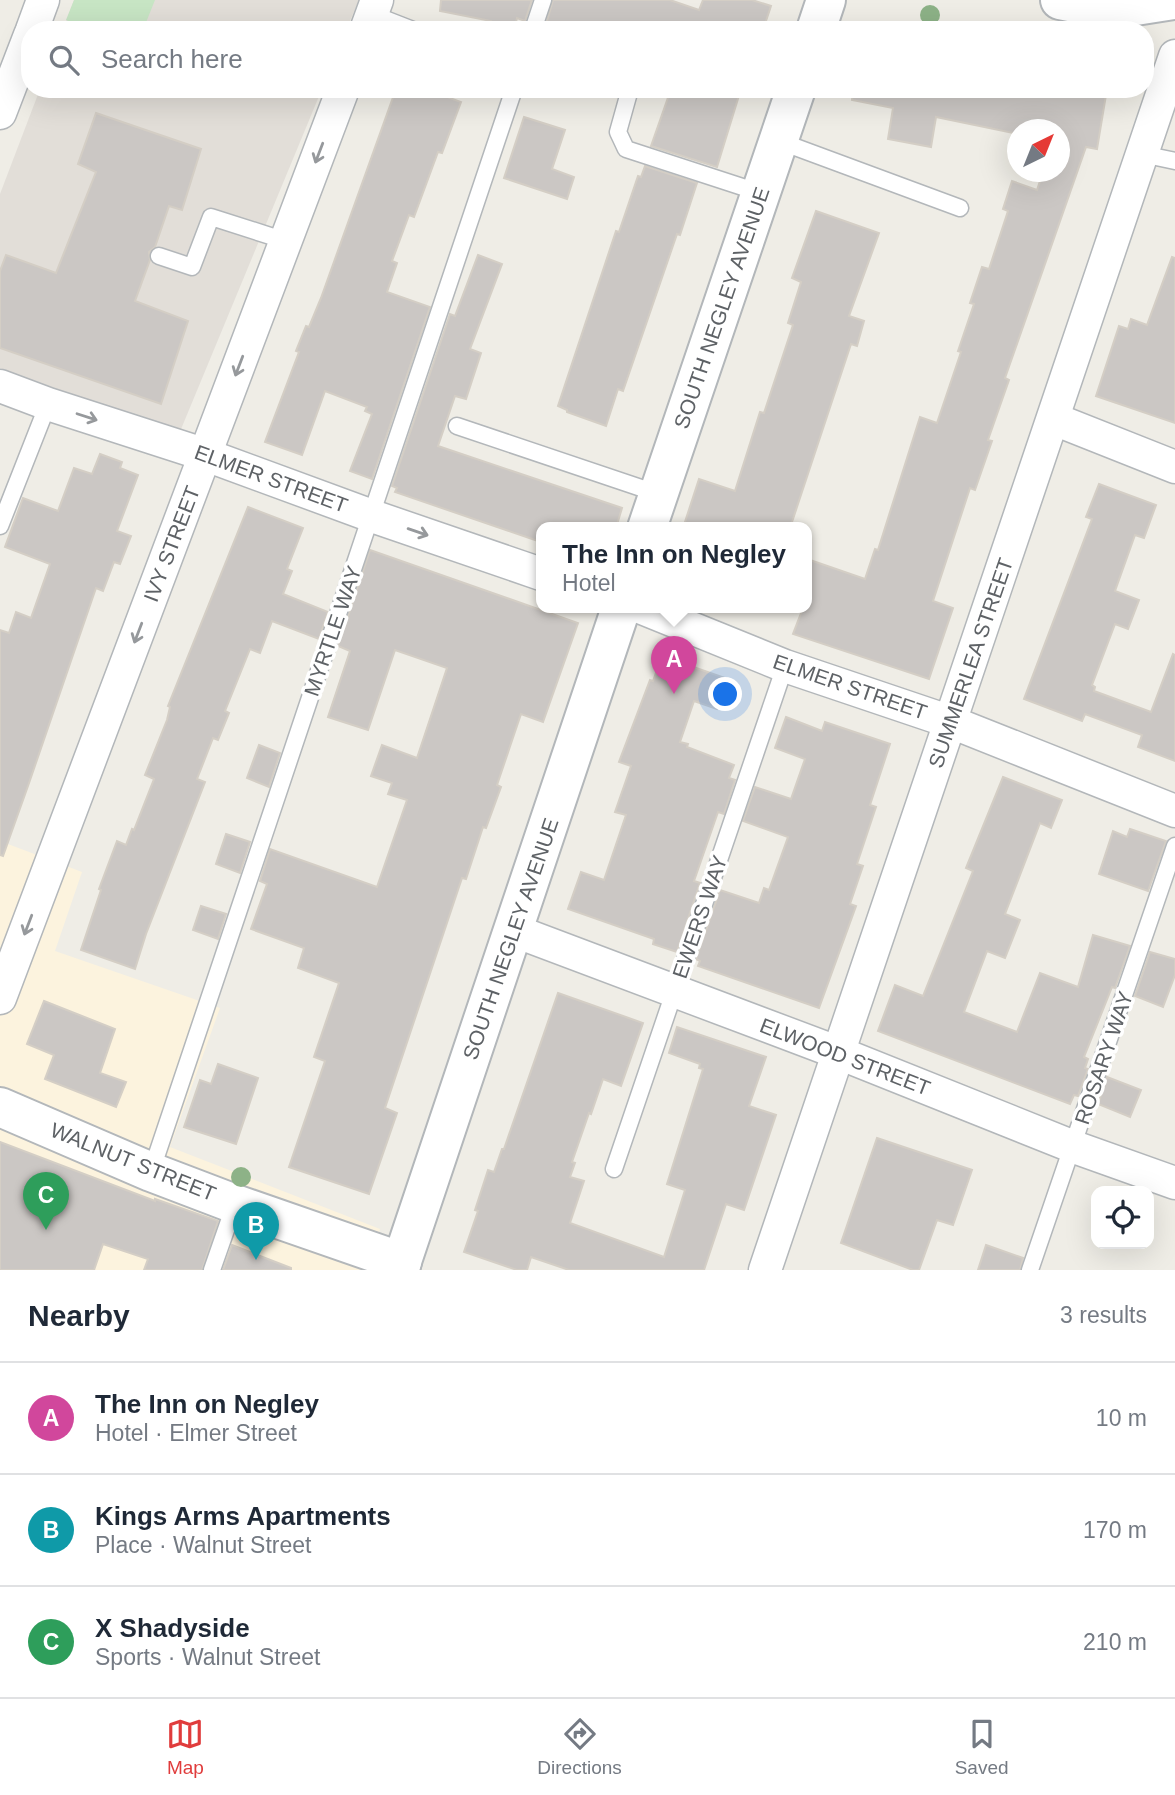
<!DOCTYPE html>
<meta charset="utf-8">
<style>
:root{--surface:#fff;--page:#f6f6f7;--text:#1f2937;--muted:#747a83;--line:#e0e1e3;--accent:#e03c3c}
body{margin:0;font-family:Helvetica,sans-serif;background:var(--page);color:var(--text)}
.controls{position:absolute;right:21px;bottom:21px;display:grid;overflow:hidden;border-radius:14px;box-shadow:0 7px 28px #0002}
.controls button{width:63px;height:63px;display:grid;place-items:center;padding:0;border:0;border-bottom:2px solid var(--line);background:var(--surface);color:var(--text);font:35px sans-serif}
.compass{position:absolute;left:1007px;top:119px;width:63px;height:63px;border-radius:50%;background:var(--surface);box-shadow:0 7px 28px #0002;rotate:43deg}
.you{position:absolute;left:726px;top:695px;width:24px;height:24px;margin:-18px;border:5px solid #fff;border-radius:50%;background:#1a73e8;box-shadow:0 0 0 10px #1a73e833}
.badge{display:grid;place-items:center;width:46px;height:46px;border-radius:50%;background:var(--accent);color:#fff;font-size:23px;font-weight:700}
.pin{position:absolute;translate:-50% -58px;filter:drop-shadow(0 2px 4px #0008)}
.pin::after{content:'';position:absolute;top:37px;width:24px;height:21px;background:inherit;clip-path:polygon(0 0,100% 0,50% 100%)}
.popup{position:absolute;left:536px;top:522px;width:276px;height:91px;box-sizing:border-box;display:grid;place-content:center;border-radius:14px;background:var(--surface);filter:drop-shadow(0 2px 5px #0005);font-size:23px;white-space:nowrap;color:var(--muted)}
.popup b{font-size:26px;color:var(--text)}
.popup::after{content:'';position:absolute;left:50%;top:100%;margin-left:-14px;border:14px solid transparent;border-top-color:var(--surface)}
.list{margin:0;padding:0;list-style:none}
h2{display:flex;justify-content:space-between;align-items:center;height:91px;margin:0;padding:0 28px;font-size:30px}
h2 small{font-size:23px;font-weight:400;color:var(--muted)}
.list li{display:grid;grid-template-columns:46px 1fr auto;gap:21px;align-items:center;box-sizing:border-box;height:112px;padding:0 28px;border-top:2px solid var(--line)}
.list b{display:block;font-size:26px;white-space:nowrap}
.list p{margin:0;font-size:23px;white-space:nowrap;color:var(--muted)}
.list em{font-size:23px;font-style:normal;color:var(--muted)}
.icon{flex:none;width:38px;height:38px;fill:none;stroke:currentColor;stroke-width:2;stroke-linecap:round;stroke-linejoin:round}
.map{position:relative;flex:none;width:1175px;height:1270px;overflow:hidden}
.search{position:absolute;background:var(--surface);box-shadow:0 7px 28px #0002;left:21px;right:21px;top:21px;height:77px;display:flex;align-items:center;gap:18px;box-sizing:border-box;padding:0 24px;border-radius:28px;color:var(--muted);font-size:26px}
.sheet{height:427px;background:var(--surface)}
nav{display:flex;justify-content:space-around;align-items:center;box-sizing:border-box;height:98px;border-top:2px solid var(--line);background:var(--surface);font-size:19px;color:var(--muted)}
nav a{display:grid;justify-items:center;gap:4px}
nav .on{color:var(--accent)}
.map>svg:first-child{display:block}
.commercial{fill:#fcf3de}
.education{fill:#e2ded8}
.green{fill:#c7e5c4}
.building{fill:#cbc7c4;stroke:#d4cec5;stroke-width:2}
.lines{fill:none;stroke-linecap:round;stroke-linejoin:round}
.service-casing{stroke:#b3b7ba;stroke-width:19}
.minor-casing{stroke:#b3b7ba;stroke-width:35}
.tertiary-casing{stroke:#b3b7ba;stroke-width:42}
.service{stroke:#fff;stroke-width:16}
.minor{stroke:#fff;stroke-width:32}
.tertiary{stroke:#fff;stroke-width:38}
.tree{fill:#8db287}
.oneway{stroke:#96999c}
.labels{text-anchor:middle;stroke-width:7;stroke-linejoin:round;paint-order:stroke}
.street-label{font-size:21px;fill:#5e6266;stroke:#fff}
</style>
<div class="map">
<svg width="1175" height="1270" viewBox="0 0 1175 1270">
<rect width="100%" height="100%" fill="#efede6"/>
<polygon class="commercial" points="0,841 82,872 55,951 220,1008 170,1147 380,1229 368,1270 0,1270"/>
<g class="education">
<polygon points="74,0 359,0 346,30 63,30"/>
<polygon points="40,89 322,89 179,434 0,368 0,194"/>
</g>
<polygon class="green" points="74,0 155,0 143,30 89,30 66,20"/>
<g class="building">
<polygon points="441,0 532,0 525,21 517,18 514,30 490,30 491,21 440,11"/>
<polygon points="553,0 670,0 699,10 703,0 752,0 771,6 763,30 551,30 545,28"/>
<polygon points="396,89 441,89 439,94 461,102 442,153 438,152 414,217 409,215 392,261 397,263 387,292 430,307 372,479 350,471 372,414 365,411 367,407 325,391 302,455 265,442 299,352 296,351 306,326 309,327 321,298"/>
<polygon points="671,89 741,89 717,167 651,146"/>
<polygon points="853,89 1107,89 1097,149 1086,147 1005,378 1009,380 988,440 992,441 975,490 970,488 933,601 953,608 929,679 793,634 803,608 807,608 807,559 865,579 875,549 878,550 920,417 937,423 961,352 958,351 974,304 970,303 982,267 989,269 1008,211 1003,209 1012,181 1037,190 1043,172 1060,172 1060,130 1018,130 1018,134 936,117 931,147 888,139 893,108 852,100"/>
<polygon points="96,113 201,149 182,210 169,206 155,247 149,252 150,260 135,301 188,321 161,404 0,348 0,271 6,255 56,273 96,172 78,164"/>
<polygon points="524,117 565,130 552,169 574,177 567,199 504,178"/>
<polygon points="645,166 697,183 680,235 677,234 623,391 618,389 606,426 567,412 567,410 558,406 616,231 619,232 638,176 641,177"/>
<polygon points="816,211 879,233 849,316 864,321 857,346 851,344 790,528 683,528 699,479 735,491 760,412 764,413 793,325 788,323 801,282 792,278"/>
<polygon points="478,255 502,264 470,349 481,353 466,399 455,396 438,446 622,508 616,528 541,528 541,542 395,492 397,488 392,486 450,314 455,316"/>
<polygon points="1172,257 1175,258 1175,423 1096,396 1119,326 1128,329 1131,319 1147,325"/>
<polygon points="100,454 122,462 120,468 138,475 117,531 131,536 120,564 114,562 103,591 96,588 28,786 3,856 0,855 0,630 9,633 16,612 31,618 50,564 5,547 23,498 58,511 74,468 92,474"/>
<polygon points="1099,484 1156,505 1144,538 1135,535 1115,591 1139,600 1128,629 1115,624 1092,685 1095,687 1094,691 1151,712 1173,654 1175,655 1175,761 1138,747 1142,735 1085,714 1082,721 1024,699 1092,519 1086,517"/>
<polygon points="248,507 303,528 287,569 292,571 283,594 328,612 319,639 272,621 260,653 250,649 225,711 229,713 218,740 213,738 197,779 205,782 146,934 135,969 81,950 101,890 99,889 117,841 126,845 132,829 134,830 154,779 145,775 167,720 170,707 168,706"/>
<polygon points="370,550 578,623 543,722 521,714 497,785 501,787 486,828 483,827 466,879 462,878 385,1108 397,1113 369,1194 289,1167 325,1061 314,1057 339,983 298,968 304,948 251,929 267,884 260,881 270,849 377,887 407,800 388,794 392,783 371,776 382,745 417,758 447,668 395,650 368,730 328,717 350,651 338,646"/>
<polygon points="662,656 728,679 717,709 694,701 680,742 688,744 687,747 734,765 729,778 735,780 724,814 718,812 694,881 700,883 677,952 653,944 654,939 568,909 581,872 604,880 626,815 615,812 631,766 619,762 650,680 653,681"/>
<polygon points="786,717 822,731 825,722 890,744 870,805 876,807 857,864 863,866 850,904 856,906 819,1008 698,966 700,961 696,959 720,890 759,903 764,888 769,890 788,837 743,821 755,787 791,799 805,759 775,748"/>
<polygon points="259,745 280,753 269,787 247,778"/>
<polygon points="1003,777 1062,800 1051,828 1040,823 1005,914 1020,920 1005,958 987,951 964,1012 1017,1032 1040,973 1078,987 1093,935 1130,946 1115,988 1112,987 1084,1057 1088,1059 1085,1068 1088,1069 1078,1096 1074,1095 1070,1104 878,1031 895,985 923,996 973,871 966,868"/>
<polygon points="1130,829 1166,841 1148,891 1099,874 1113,831 1127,837"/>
<polygon points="226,834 250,842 240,873 216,864"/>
<polygon points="201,906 226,914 218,939 193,930"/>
<polygon points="1150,952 1175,959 1175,975 1163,1007 1135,996"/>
<polygon points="558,993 643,1023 621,1086 603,1079 591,1114 589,1113 572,1162 575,1163 570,1177 584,1181 570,1223 664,1257 685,1190 667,1184 703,1069 699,1068 700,1064 669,1053 677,1027 766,1057 749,1106 776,1115 744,1210 726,1204 704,1270 569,1270 531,1257 527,1270 517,1270 464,1252 478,1211 475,1210 488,1170 494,1172 502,1149 504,1149"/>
<polygon points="44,1001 115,1029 100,1073 126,1082 116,1107 45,1079 54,1055 27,1044"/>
<polygon points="218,1064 258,1078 236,1144 184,1127 200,1080 211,1084"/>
<polygon points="1107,1077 1141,1090 1130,1117 1098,1104"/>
<polygon points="877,1138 972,1170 953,1225 937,1220 919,1270 913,1270 841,1243"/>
<polygon points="0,1142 155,1201 155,1199 218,1221 202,1270 144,1270 148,1259 103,1244 94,1270 0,1270"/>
<polygon points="232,1245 291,1268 291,1270 223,1270"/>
<polygon points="986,1245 1023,1258 1020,1270 978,1270"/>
</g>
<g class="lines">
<g class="service-casing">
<g id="service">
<polyline points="372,14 413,30"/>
<polyline points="533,30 543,0"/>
<polyline points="630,89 618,132 626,149 761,193"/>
<polyline points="779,141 960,208"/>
<polyline points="1142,154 1175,161"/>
<polyline points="159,256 192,267 211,217 286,241"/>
<polyline points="457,426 659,494"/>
<polyline points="0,526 48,404"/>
<polyline points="614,1169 785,666"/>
<polyline points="151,1172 514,89"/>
<polyline points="212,1270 235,1204"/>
<polyline points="1030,1270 1175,846"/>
</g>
</g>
<g class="minor-casing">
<g id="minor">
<polyline points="32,30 43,0"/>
<polyline points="366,30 377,0"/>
<polyline points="0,113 30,35"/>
<polyline points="0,386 48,404 206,455 372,516 541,574"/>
<polyline points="1054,419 1175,467"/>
<polyline points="642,608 785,666 951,722 1175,811"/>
<polyline points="515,931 839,1053 1074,1147 1175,1183"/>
<polyline points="0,998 343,89"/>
<polyline points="765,1270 1175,56"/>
</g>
</g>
<g class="tertiary-casing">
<g id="tertiary">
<polyline points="1060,0 1110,10 1174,0"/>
<polyline points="816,30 826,0"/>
<polyline points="647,528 796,89"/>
<polyline points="0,1107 151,1172 235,1204 402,1262"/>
<polyline points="399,1270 621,608"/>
</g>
</g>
<use href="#service" class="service"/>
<use href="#minor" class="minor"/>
<use href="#tertiary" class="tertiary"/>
</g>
<g class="tree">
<circle cx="930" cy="15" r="10"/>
<circle cx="241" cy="1177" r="10"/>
</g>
<defs><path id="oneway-shaft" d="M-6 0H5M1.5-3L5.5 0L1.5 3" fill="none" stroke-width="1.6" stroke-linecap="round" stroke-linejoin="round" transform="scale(1.75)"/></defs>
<g class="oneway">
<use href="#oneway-shaft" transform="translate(319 153) rotate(111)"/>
<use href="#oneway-shaft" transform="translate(239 366) rotate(111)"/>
<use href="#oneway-shaft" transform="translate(87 417) rotate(18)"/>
<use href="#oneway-shaft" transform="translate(418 532) rotate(19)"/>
<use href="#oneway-shaft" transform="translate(138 633) rotate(111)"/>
<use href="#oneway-shaft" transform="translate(28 925) rotate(111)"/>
</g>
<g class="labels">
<g class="street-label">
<text transform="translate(722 308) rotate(-71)" y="7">SOUTH NEGLEY AVENUE</text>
<text transform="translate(271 479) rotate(20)" y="7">ELMER STREET</text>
<text transform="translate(172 544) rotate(-69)" y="7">IVY STREET</text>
<text transform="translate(333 631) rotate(-71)" y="7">MYRTLE WAY</text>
<text transform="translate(971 663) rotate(-71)" y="7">SUMMERLEA STREET</text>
<text transform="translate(850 687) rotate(19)" y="7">ELMER STREET</text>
<text transform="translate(700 917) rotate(-71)" y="7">EWERS WAY</text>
<text transform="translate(511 939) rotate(-71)" y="7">SOUTH NEGLEY AVENUE</text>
<text transform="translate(845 1057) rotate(21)" y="7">ELWOOD STREET</text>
<text transform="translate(1104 1058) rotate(-71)" y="7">ROSARY WAY</text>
<text transform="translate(133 1162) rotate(22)" y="7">WALNUT STREET</text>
</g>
</g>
</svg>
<div class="controls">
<button><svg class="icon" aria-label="locate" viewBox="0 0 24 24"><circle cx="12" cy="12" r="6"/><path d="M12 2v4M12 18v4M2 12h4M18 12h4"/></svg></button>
</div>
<svg class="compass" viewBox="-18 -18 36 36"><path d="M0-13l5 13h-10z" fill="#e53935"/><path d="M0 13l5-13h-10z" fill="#747a83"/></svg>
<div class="you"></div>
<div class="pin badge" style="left:674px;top:694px;background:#d1479c">A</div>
<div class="popup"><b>The Inn on Negley</b>Hotel</div>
<div class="pin badge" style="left:256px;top:1260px;background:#0f9aa8">B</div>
<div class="pin badge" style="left:46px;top:1230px;background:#2e9e5b">C</div>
<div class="search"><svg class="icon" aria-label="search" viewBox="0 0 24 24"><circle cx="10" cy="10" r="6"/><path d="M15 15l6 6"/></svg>Search here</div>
</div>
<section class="sheet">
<h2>Nearby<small>3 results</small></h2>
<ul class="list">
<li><span class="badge" style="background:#d1479c">A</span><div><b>The Inn on Negley</b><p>Hotel · Elmer Street</p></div><em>10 m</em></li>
<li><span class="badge" style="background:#0f9aa8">B</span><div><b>Kings Arms Apartments</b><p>Place · Walnut Street</p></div><em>170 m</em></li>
<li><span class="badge" style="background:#2e9e5b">C</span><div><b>X Shadyside</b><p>Sports · Walnut Street</p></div><em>210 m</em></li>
</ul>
</section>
<nav>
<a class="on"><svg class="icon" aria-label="map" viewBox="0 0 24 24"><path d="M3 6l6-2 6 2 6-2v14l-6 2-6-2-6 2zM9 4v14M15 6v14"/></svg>Map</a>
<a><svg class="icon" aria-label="directions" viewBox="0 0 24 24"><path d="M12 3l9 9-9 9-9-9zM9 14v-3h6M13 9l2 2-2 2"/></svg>Directions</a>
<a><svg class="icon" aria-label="saved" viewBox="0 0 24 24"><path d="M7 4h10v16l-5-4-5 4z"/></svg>Saved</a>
</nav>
